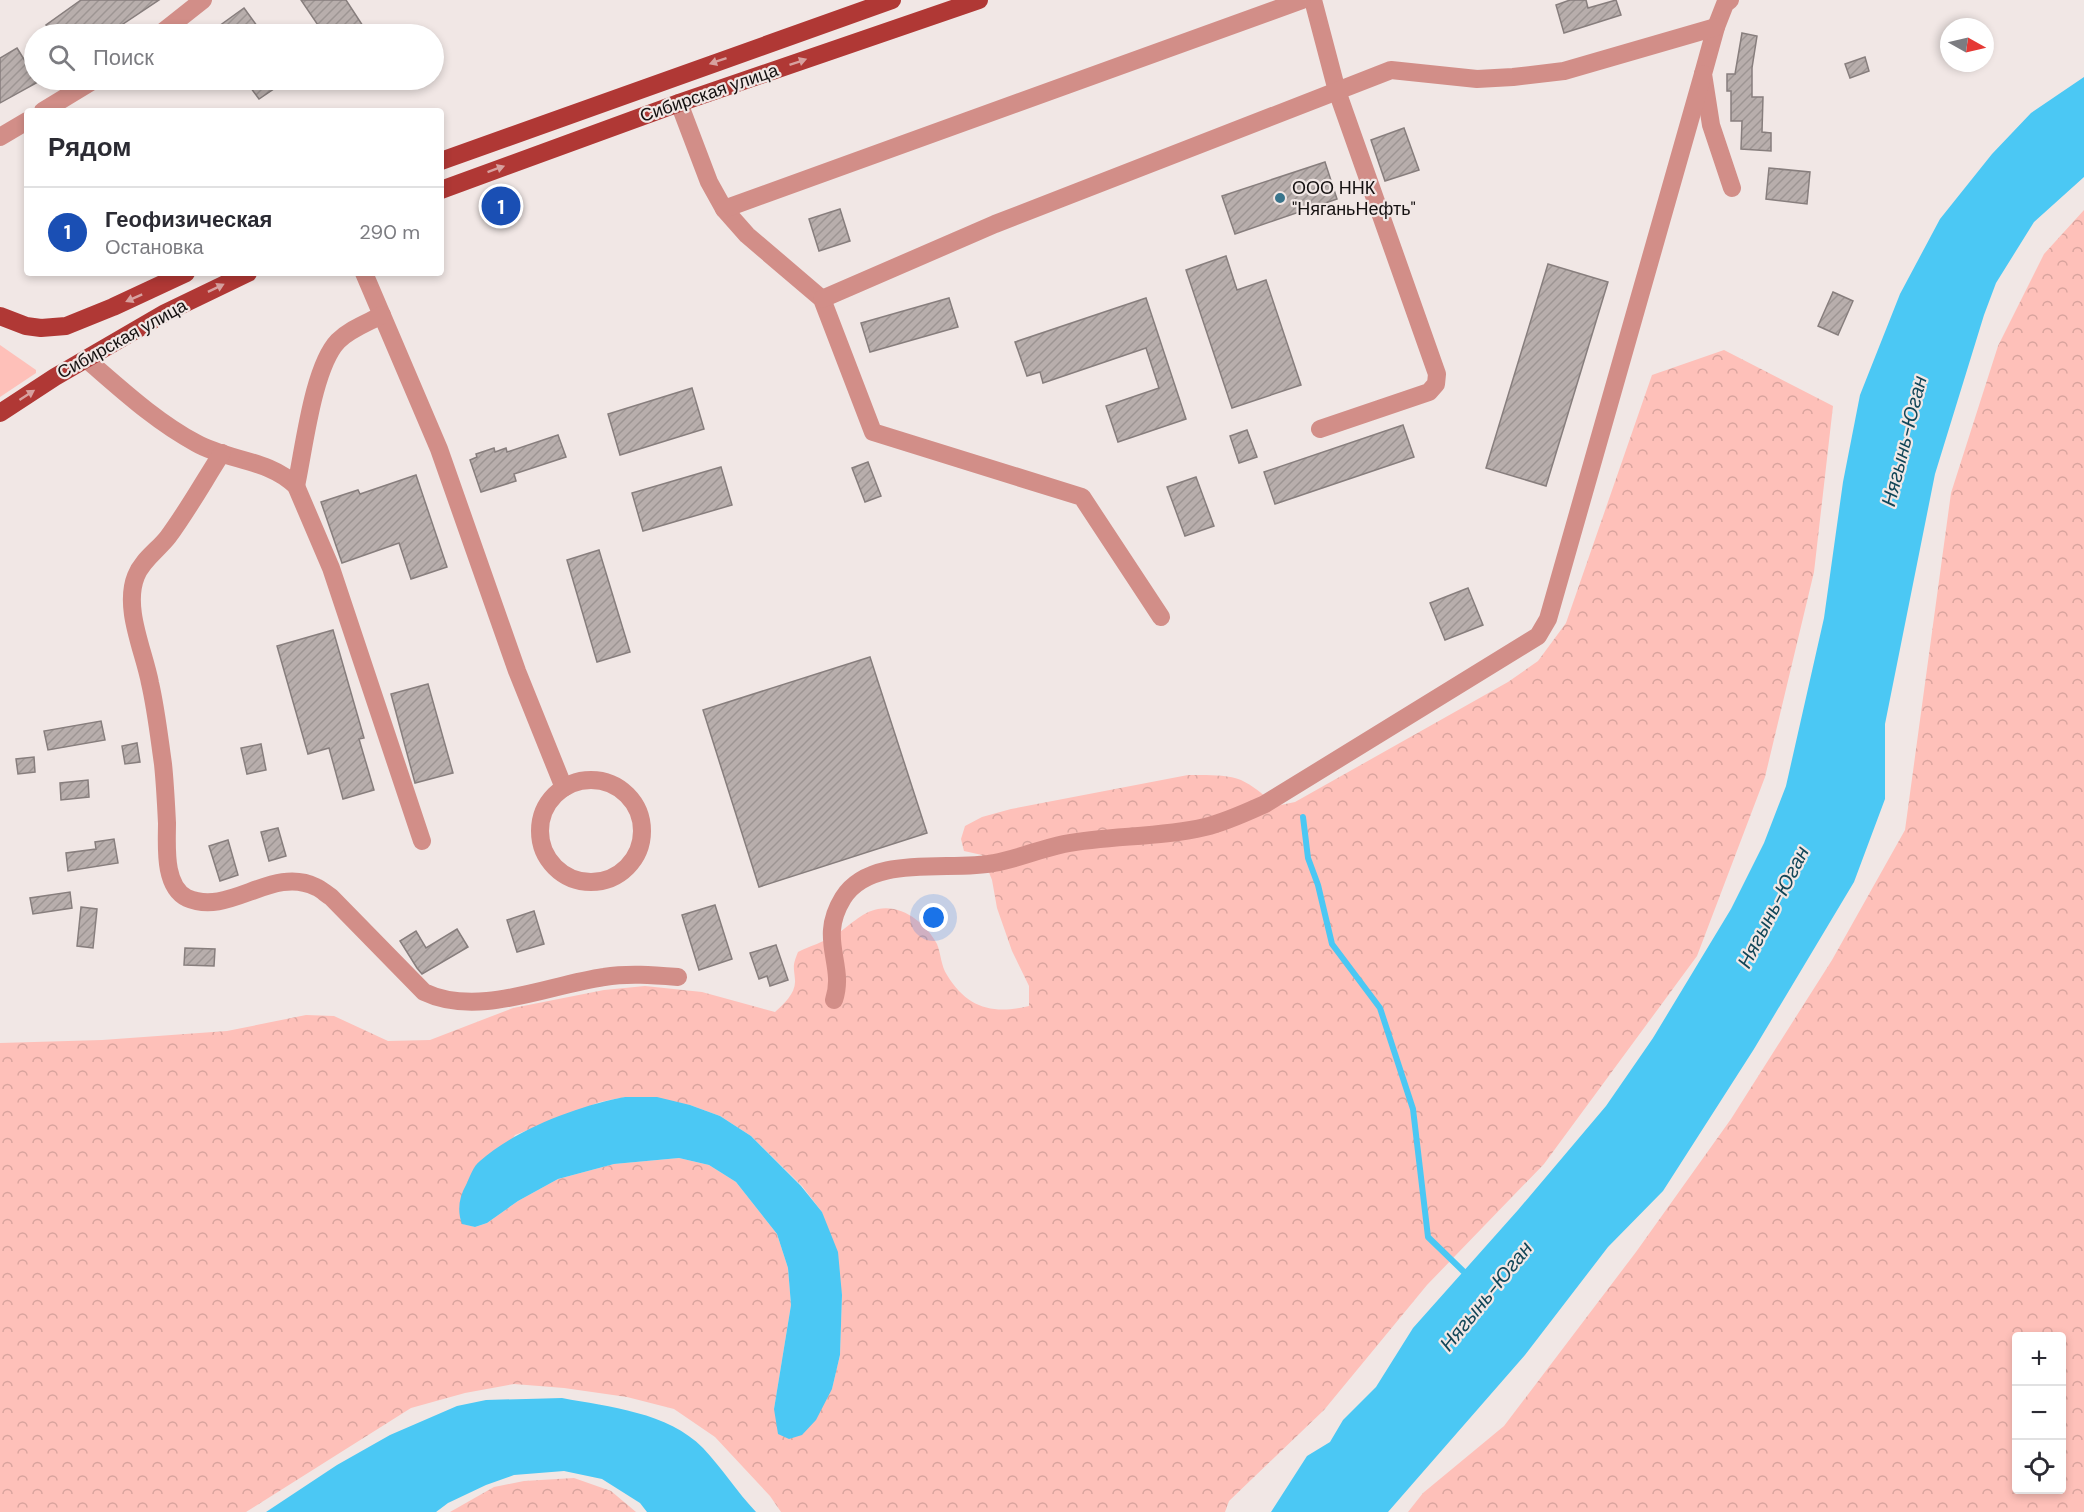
<!DOCTYPE html>
<html lang="ru">
<meta charset="utf-8">
<style>
:root{--surface:#fff;--page:#f7f7f7;--text:#2b2b33;--muted:#7c7c81;--line:#e1e1e2;--accent:#0f766e}
body{margin:0;font-family:"DM Sans",sans-serif;background:var(--page);color:var(--text)}
.controls{position:absolute;right:18px;bottom:18px;display:grid;overflow:hidden;border-radius:6px;box-shadow:0 3px 9px #0003}
.controls button{width:54px;height:54px;display:grid;place-items:center;padding:0;border:0;border-bottom:2px solid var(--line);background:var(--surface);color:var(--text);font:30px sans-serif}
.compass{position:absolute;left:1940px;top:18px;width:54px;height:54px;border-radius:50%;background:var(--surface);box-shadow:0 3px 9px #0003;rotate:98deg}
.you{position:absolute;left:934px;top:918px;width:21px;height:21px;margin:-15px;border:4px solid #fff;border-radius:50%;background:#1a73e8;box-shadow:0 0 0 9px #1a73e833}
.badge{display:grid;place-items:center;width:39px;height:39px;border-radius:50%;background:var(--accent);color:#fff;font-size:20px;font-weight:700}
.pin{position:absolute;translate:-50% -50%;border:3px solid #fff;box-shadow:0 2px 6px #0006}
.list{margin:0;padding:0;list-style:none}
h2{display:flex;justify-content:space-between;align-items:center;height:78px;margin:0;padding:0 24px;font-size:26px}
h2 small{font-size:20px;font-weight:400;color:var(--muted)}
.list li{display:grid;grid-template-columns:39px 1fr auto;gap:18px;align-items:center;box-sizing:border-box;height:90px;padding:0 24px;border-top:2px solid var(--line)}
.list b{display:block;font-size:22px;white-space:nowrap}
.list p{margin:0;font-size:20px;white-space:nowrap;color:var(--muted)}
.list em{font-size:20px;font-style:normal;color:var(--muted)}
.icon{flex:none;width:33px;height:33px;fill:none;stroke:currentColor;stroke-width:2;stroke-linecap:round;stroke-linejoin:round}
.map{position:relative;flex:none;width:2084px;height:1512px;overflow:hidden}
.search{position:absolute;background:var(--surface);box-shadow:0 3px 9px #0003;left:24px;top:24px;width:420px;height:66px;display:flex;align-items:center;gap:15px;box-sizing:border-box;padding:0 21px;border-radius:33px;color:var(--muted);font-size:22px}
.panel{position:absolute;background:var(--surface);box-shadow:0 3px 9px #0003;left:24px;top:108px;width:420px;height:168px;border-radius:6px}
.map>svg:first-child{display:block}
.grass{fill:#fec0b9}
.forest{fill:url(#forest-crowns);fill-rule:evenodd}
.water{fill:#4bc8f4}
.lines{fill:none;stroke-linecap:round;stroke-linejoin:round}
.stream{stroke:#4bc8f4;stroke-width:6}
.building{fill:url(#building-hatch);stroke:#877e7d;stroke-width:1.5}
.minor{stroke:#d28e88;stroke-width:18}
.major{stroke:#b03835;stroke-width:18}
.oneway{fill:#d7a19f}
.poi-dot{fill:#39758c;stroke:#f1e7e5;stroke-width:2}
.labels{text-anchor:middle;stroke-width:4.5;stroke-linejoin:round;paint-order:stroke}
.street-label{font-size:18px;fill:#151111;stroke:#f1e7e5}
.poi-label{font-size:18px;fill:#151111;stroke:#f1e7e5;text-anchor:start}
.water-label{font-size:20px;font-style:italic;fill:#114658;stroke:#f1e7e5}
</style>
<div class="map">
<svg width="2084" height="1512" viewBox="0 0 2084 1512">
<defs>
<pattern id="forest-crowns" width="20" height="18" patternUnits="userSpaceOnUse" patternTransform="scale(1.5)"><rect width="20" height="18" fill="#fec0b9"/><path d="M2 6a3 3 0 1 1 6 0M12 15a3 3 0 1 1 6 0" fill="none" stroke="#d9a49e"/></pattern>
<pattern id="building-hatch" width="6" height="6" patternUnits="userSpaceOnUse" patternTransform="scale(1.5)"><rect width="6" height="6" fill="#b8aeac"/><path d="M-1 1l2-2M0 6l6-6M5 7l2-2" fill="none" stroke="#9d9593"/></pattern>
</defs>
<rect width="100%" height="100%" fill="#f1e7e5"/>
<polygon class="grass" points="0,345 36,370 36,373 0,397"/>
<g class="forest">
<path d="M2084,210V1512H1408L1423,1493L1504,1426L1636,1252L1731,1119L1832,960L1905,830L1951,493L1998,346L2044,254ZM2016,1336H2062V1490H2016Z"/>
<path d="M1724,350L1833,406L1814,572L1765,777L1697,956L1544,1164L1427,1285L1324,1410L1229,1501L1225,1512H781L770,1496L715,1437L674,1409L627,1397L564,1388L514,1384L465,1393L411,1408L246,1512H0V1043L102,1040L227,1031L306,1015L334,1016L388,1041L430,1040L513,1008L604,990L645,986L702,992L775,1012C784,1004 796,993 795,980C794,966 792,967 798,952C810,946 824,942 835,935C849,927 861,912 878,909C902,904 926,923 937,944C941,954 941,966 947,975C967,1008 993,1015 1029,1006V986L1012,951L997,908L992,880L982,855L964,851L961,839L965,826L982,817L1011,809L1188,775C1204,775 1226,774 1241,780C1254,786 1266,797 1276,806L1295,802L1508,682L1538,661L1566,623L1652,375ZM625,1097L690,1105L720,1116L751,1136L802,1186L822,1212L842,1295L840,1355L832,1389L774,1409L791,1305L788,1268L777,1234L736,1182L709,1165L679,1158L614,1164L558,1179L518,1201L487,1223L475,1227L463,1224L515,1135L600,1102Z"/>
<polygon points="574,1478 611,1491 636,1512 450,1512 494,1487 524,1481"/>
</g>
<g class="water">
<polygon points="2084,77 2084,177 2034,222 1996,283 1984,315 1935,474 1885,724 1885,799 1854,882 1754,1049 1663,1191 1608,1247 1525,1355 1388,1512 1271,1512 1307,1456 1330,1442 1343,1420 1376,1387 1413,1328 1518,1210 1606,1106 1653,1038 1731,909 1764,843 1786,786 1824,618 1843,482 1860,395 1900,294 1940,219 1992,154 2031,113"/>
<path d="M625,1097H657L690,1105L720,1116L751,1136L801,1186L822,1212L838,1252L842,1295L840,1355L832,1389L816,1420L802,1435L789,1439L778,1434L774,1409L791,1305L788,1268L777,1234L736,1182L709,1165L679,1158L614,1164L558,1179L518,1201L487,1223L475,1227L462,1224C457,1211 459,1197 466,1185C470,1177 473,1166 480,1161C514,1130 580,1105 625,1097Z"/>
<path d="M562,1398C609,1407 668,1412 703,1448C722,1468 737,1492 756,1512H647L640,1503L602,1479L564,1471L514,1475L486,1485L448,1503L436,1512H266L337,1465L390,1435L457,1406L486,1400Z"/>
</g>
<g class="lines">
<polyline class="stream" points="1303,817 1308,858 1318,885 1332,944 1380,1008 1413,1109 1428,1237 1463,1271"/>
</g>
<g class="building">
<polygon points="81,0 159,0 108,34 52,34 46,25"/>
<polygon points="301,0 346,0 363,26 351,34 324,34"/>
<polygon points="1570,0 1586,0 1588,8 1616,0 1621,15 1564,33 1556,5"/>
<polygon points="244,8 263,34 208,34"/>
<polygon points="1742,33 1757,36 1752,68 1752,97 1763,97 1762,132 1771,133 1771,151 1741,149 1742,121 1731,121 1731,91 1727,91 1727,74 1735,74"/>
<polygon points="17,48 38,82 0,103 0,58"/>
<polygon points="1865,57 1869,71 1850,78 1845,64"/>
<polygon points="245,80 287,80 259,99"/>
<polygon points="1404,128 1419,170 1385,181 1371,140"/>
<polygon points="1325,162 1337,199 1235,234 1222,196"/>
<polygon points="1769,168 1810,172 1807,204 1766,199"/>
<polygon points="840,209 850,241 819,251 809,219"/>
<polygon points="1226,256 1237,290 1266,280 1301,385 1232,408 1186,270"/>
<polygon points="1548,264 1608,282 1546,486 1486,468"/>
<polygon points="1833,292 1853,301 1838,335 1818,326"/>
<polygon points="949,298 958,327 870,352 861,323"/>
<polygon points="1146,298 1186,419 1118,442 1106,406 1159,388 1146,348 1043,383 1040,372 1027,376 1015,342"/>
<polygon points="692,388 704,429 620,455 608,414"/>
<polygon points="1403,425 1414,457 1275,504 1264,472"/>
<polygon points="1247,430 1257,457 1239,463 1230,436"/>
<polygon points="558,435 566,457 514,474 516,481 481,492 470,460 477,457 476,454 494,448 495,452 506,448 507,452"/>
<polygon points="868,462 881,496 865,502 852,468"/>
<polygon points="721,467 732,505 643,531 632,493"/>
<polygon points="416,475 447,567 411,579 399,543 342,563 321,502 358,490 360,494"/>
<polygon points="1196,477 1214,526 1185,536 1167,487"/>
<polygon points="599,550 630,652 597,662 567,560"/>
<polygon points="1468,588 1483,625 1445,640 1430,603"/>
<polygon points="333,630 364,738 359,739 374,790 343,799 329,748 308,754 277,646"/>
<polygon points="870,657 927,833 759,887 703,710"/>
<polygon points="428,684 453,773 415,783 391,694"/>
<polygon points="101,721 105,740 48,750 44,731"/>
<polygon points="137,743 140,762 125,764 122,746"/>
<polygon points="261,744 266,770 247,774 241,748"/>
<polygon points="34,757 35,772 18,774 16,759"/>
<polygon points="88,780 89,797 61,800 60,783"/>
<polygon points="278,828 286,856 269,861 261,832"/>
<polygon points="114,839 118,863 68,871 66,853 96,849 95,842"/>
<polygon points="228,840 238,875 220,881 209,846"/>
<polygon points="70,892 72,908 33,914 30,898"/>
<polygon points="715,905 732,959 699,970 682,915"/>
<polygon points="81,907 97,909 93,948 77,946"/>
<polygon points="534,911 544,944 517,952 507,920"/>
<polygon points="457,929 468,947 422,974 417,968 400,941 416,931 426,948"/>
<polygon points="776,945 788,980 770,986 767,976 759,979 750,953"/>
<polygon points="185,948 215,949 214,966 184,965"/>
</g>
<g class="lines">
<g class="minor">
<polyline points="1313,0 1337,91 1437,374 1436,384 1429,392 1320,429"/>
<polyline points="1730,0 1725,4 1716,27 1703,74 1711,125 1732,188"/>
<polyline points="160,34 203,0"/>
<polyline points="679,103 709,182 724,209 747,235 822,299 873,432 1082,497 1161,617"/>
<polyline points="43,111 94,80"/>
<polyline points="0,137 27,121"/>
<polyline points="724,209 1302,0"/>
<polyline points="364,273 439,449 517,671 564,788"/>
<polyline points="822,299 995,224 1391,70 1477,79 1513,77 1564,71 1716,27"/>
<path d="M86,359C121,389 155,421 196,443C228,461 269,459 296,486L331,568L422,841"/>
<path d="M222,453C204,481 188,510 168,537C158,550 142,560 136,576C123,608 144,651 150,683C156,709 159,736 163,764C165,783 166,803 167,823C167,845 163,886 187,898C230,917 272,865 316,887C321,889 326,894 331,897L424,992C478,1018 548,985 604,977C628,973 653,975 678,977"/>
<path d="M296,486C304,449 313,367 338,341C350,329 367,323 382,315"/>
<circle cx="591" cy="831" r="51"/>
<path d="M834,1000C846,964 817,940 843,898C871,853 951,872 994,863C1017,859 1040,849 1064,844C1110,835 1159,838 1205,827C1226,822 1245,813 1265,804L1538,636L1548,619L1703,74"/>
</g>
<g class="major">
<polyline points="441,161 892,0"/>
<polyline points="441,190 679,103 979,0"/>
<polyline points="0,316 26,326 41,328 66,326 113,307 186,273"/>
<polyline points="0,413 55,377 165,313 248,273"/>
</g>
</g>
<defs><path id="oneway-solid" d="M-6-.8H1V-3.2L6.5 0L1 3.2V.8H-6Z" transform="scale(1.5)"/></defs>
<g class="oneway">
<use href="#oneway-solid" transform="translate(718 61) rotate(161)"/>
<use href="#oneway-solid" transform="translate(798 62) rotate(-19)"/>
<use href="#oneway-solid" transform="translate(496 169) rotate(-20)"/>
<use href="#oneway-solid" transform="translate(216 288) rotate(-26)"/>
<use href="#oneway-solid" transform="translate(134 298) rotate(156)"/>
<use href="#oneway-solid" transform="translate(27 395) rotate(-33)"/>
</g>
<circle class="poi-dot" cx="1280" cy="198" r="6"/>
<g class="labels">
<g class="street-label">
<text transform="translate(709 93) rotate(-19)" y="6">Сибирская улица</text>
<text transform="translate(122 339) rotate(-29)" y="6">Сибирская улица</text>
</g>
<g class="poi-label">
<text x="1292" y="194">ООО ННК<tspan x="1292" dy="21">"НяганьНефть"</tspan></text>
</g>
<g class="water-label">
<text transform="translate(1904 441) rotate(-76)" y="7">Нягынь-Юган</text>
<text transform="translate(1773 907) rotate(-63)" y="7">Нягынь-Юган</text>
<text transform="translate(1486 1296) rotate(-51)" y="7">Нягынь-Юган</text>
</g>
</g>
</svg>
<div class="controls">
<button>+</button>
<button>−</button>
<button><svg class="icon" aria-label="locate" viewBox="0 0 24 24"><circle cx="12" cy="12" r="6"/><path d="M12 2v4M12 18v4M2 12h4M18 12h4"/></svg></button>
</div>
<svg class="compass" viewBox="-18 -18 36 36"><path d="M0-13l5 13h-10z" fill="#e53935"/><path d="M0 13l5-13h-10z" fill="#7c7c81"/></svg>
<div class="you"></div>
<div class="pin badge" style="left:501px;top:206px;background:#1a4fb4">1</div>
<div class="search"><svg class="icon" aria-label="search" viewBox="0 0 24 24"><circle cx="10" cy="10" r="6"/><path d="M15 15l6 6"/></svg>Поиск</div>
<section class="panel">
<h2>Рядом<small></small></h2>
<ul class="list">
<li><span class="badge" style="background:#1a4fb4">1</span><div><b>Геофизическая</b><p>Остановка</p></div><em>290 m</em></li>
</ul>
</section>
</div>
